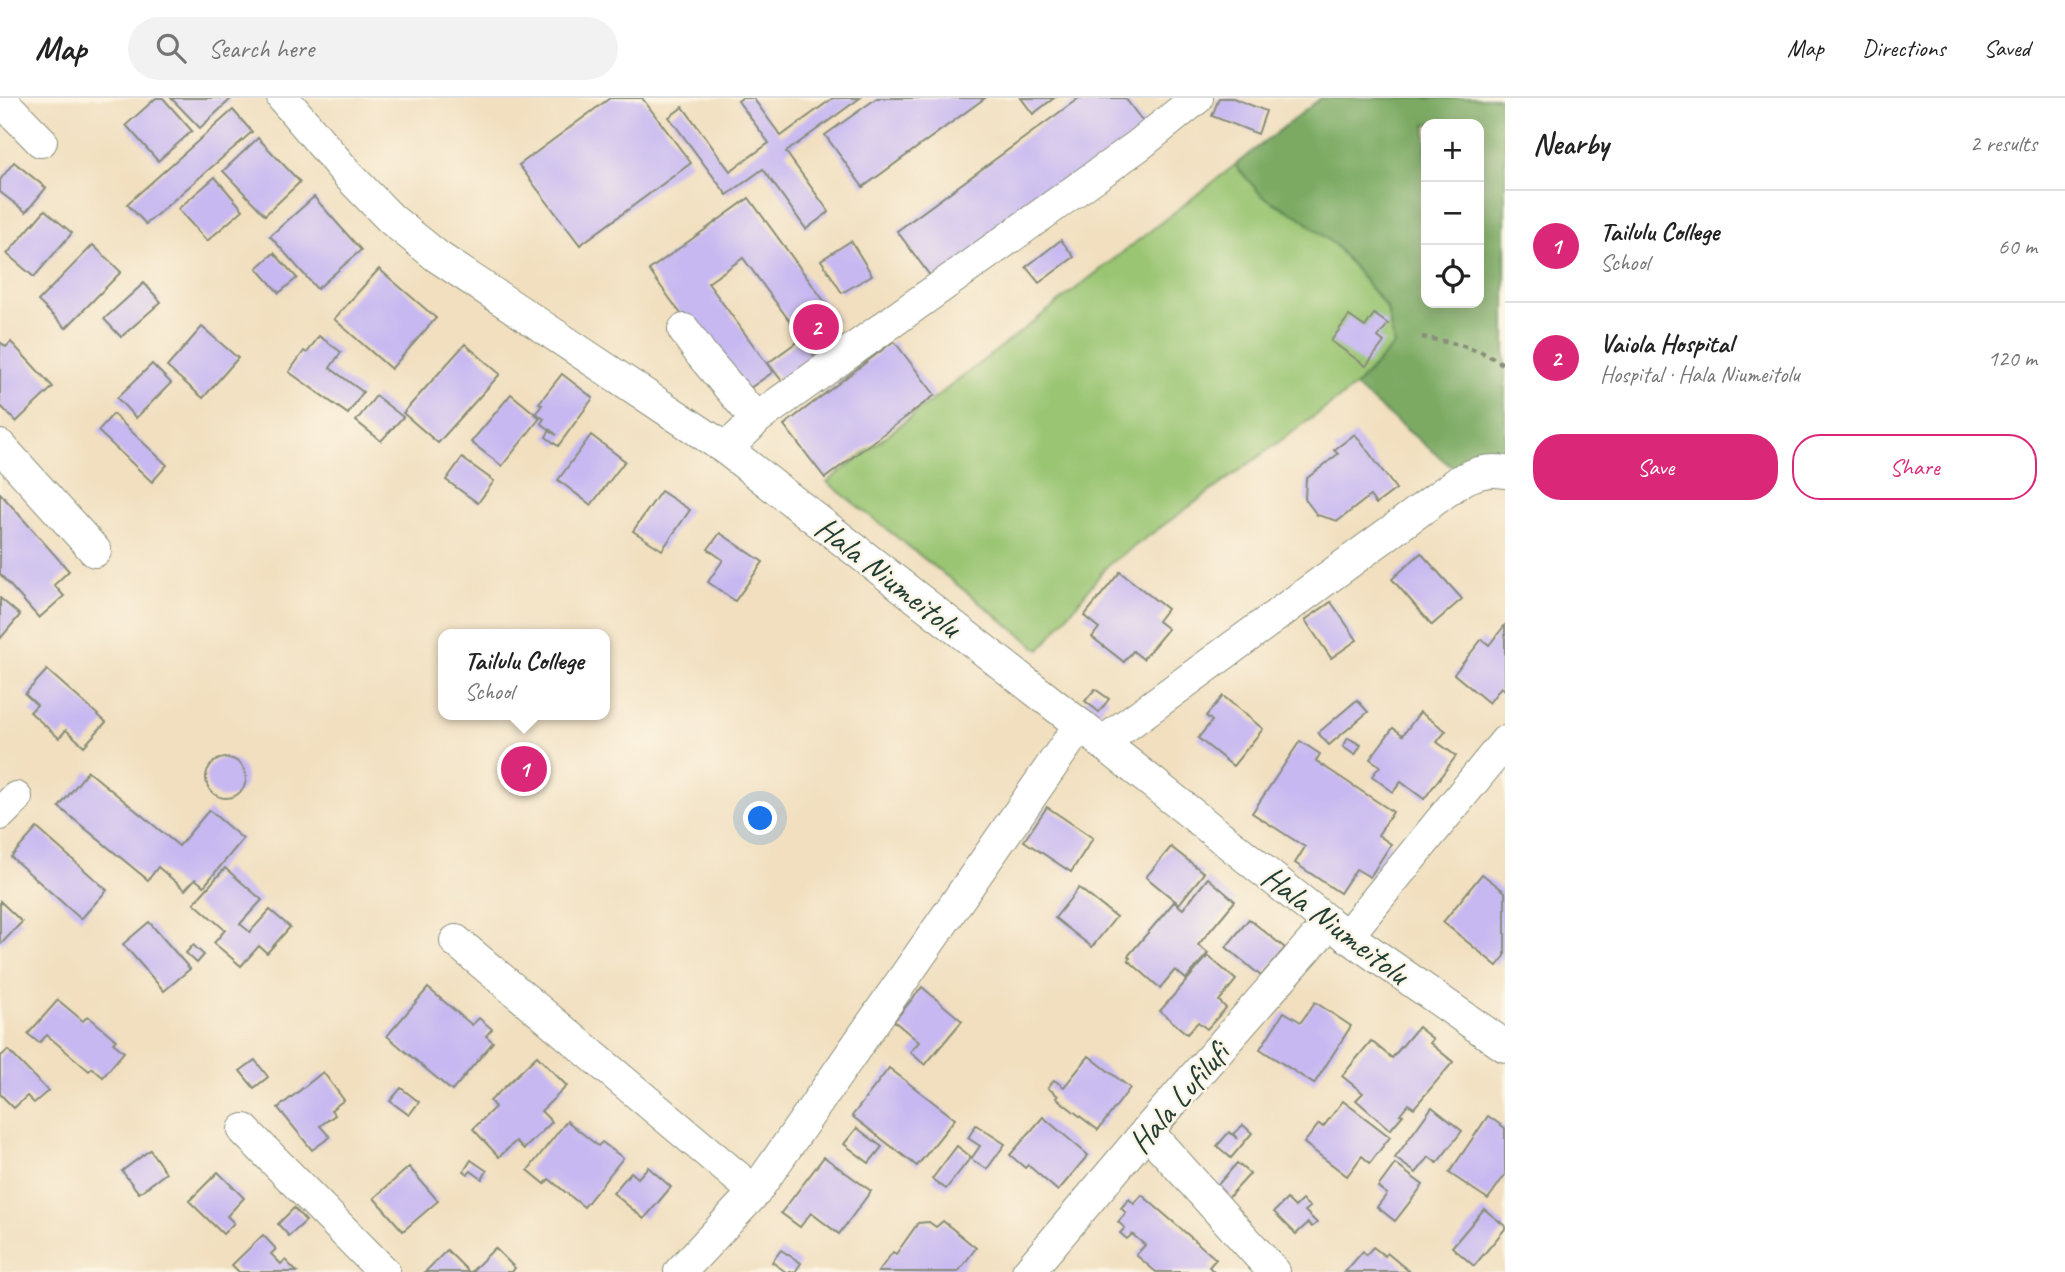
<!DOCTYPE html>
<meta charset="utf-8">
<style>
:root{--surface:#fff;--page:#f2f2f2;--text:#222;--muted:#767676;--line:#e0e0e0;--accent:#db2777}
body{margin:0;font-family:Caveat,sans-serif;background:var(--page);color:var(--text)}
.controls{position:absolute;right:21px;top:21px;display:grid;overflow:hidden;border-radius:14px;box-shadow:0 4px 18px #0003}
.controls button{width:63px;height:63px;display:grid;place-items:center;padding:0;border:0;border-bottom:2px solid var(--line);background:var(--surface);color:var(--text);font:35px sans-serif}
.you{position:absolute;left:761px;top:721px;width:24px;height:24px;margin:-18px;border:5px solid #fff;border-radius:50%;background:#1a73e8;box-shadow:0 0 0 10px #1a73e833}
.badge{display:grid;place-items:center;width:46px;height:46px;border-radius:50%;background:var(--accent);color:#fff;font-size:23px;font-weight:700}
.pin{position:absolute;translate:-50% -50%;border:4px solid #fff;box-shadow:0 2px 7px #0006}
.popup{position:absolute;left:438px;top:531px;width:172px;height:91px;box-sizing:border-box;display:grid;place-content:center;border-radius:14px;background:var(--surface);filter:drop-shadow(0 2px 5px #0005);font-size:23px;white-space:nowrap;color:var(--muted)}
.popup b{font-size:26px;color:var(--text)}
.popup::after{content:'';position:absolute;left:50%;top:100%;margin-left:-14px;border:14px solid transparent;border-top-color:var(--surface)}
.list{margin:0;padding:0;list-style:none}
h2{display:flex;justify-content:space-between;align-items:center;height:91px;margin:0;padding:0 28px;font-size:30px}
h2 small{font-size:23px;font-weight:400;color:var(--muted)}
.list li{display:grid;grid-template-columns:46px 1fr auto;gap:21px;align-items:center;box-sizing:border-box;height:112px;padding:0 28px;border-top:2px solid var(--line)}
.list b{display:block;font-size:26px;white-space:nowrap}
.list p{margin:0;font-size:23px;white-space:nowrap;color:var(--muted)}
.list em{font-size:23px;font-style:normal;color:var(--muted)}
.actions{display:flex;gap:14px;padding:21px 28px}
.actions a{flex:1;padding:16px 0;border:2px solid var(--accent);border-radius:28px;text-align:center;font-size:24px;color:var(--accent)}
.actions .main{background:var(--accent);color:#fff}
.icon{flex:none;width:38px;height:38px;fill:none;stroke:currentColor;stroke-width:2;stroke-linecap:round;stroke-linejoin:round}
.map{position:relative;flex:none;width:1505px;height:1174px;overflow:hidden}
header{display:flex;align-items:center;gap:42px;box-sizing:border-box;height:98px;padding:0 35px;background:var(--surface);border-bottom:2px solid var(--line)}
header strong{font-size:33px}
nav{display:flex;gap:38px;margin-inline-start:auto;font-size:24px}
.search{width:490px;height:63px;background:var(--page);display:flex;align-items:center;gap:18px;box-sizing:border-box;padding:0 24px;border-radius:38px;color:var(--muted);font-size:26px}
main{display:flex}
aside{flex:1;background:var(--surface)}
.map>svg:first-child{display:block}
.green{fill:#9ac572;stroke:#5c8153;stroke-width:2}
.forest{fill:#7baa64;stroke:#4d744c;stroke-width:2;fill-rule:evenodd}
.building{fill:#c7b8f1}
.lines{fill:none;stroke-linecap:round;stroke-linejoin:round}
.minor-casing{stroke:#888e7a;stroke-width:34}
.path{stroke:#888e7a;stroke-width:4.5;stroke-dasharray:5 5;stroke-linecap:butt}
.minor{stroke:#fff;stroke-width:32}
.labels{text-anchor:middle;stroke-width:5;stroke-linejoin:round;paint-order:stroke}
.street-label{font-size:33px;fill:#1f3d34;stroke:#fcf5e5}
</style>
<header>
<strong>Map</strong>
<div class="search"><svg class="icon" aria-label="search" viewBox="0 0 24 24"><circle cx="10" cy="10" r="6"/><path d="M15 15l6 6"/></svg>Search here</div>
<nav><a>Map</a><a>Directions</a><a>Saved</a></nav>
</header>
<main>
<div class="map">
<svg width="1505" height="1174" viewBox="0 0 1505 1174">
<rect width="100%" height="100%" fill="#fcf5e5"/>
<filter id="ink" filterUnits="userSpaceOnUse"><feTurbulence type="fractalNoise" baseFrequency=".0143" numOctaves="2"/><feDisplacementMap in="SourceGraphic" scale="14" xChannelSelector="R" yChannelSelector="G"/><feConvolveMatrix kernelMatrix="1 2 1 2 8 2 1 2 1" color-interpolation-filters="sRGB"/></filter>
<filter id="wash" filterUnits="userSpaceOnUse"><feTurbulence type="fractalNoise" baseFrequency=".00686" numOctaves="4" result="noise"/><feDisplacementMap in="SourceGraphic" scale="28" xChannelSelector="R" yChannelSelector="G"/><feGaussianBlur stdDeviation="1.57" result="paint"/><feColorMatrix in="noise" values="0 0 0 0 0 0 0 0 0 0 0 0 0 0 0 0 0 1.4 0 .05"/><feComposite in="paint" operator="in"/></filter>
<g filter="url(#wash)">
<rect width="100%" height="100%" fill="#f1dfbf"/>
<polygon class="green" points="1235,67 1263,98 1300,119 1336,148 1387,210 1394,247 1355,289 1107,468 1040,552 827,384"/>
<path class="forest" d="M1321,0H1505V373L1459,375L1355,289L1394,247L1387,210L1336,148L1300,119L1262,98L1235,67ZM1426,26H1479V205H1426Z"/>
<g id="blocks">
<g class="building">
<polygon points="156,0 163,0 192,33 158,63 126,27"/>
<polygon points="171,0 232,0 200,30"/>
<polygon points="610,0 642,0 691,65 580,147 519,67"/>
<polygon points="742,0 753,0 781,38 833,0 860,0 786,54 829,114 806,131 763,71 727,97 669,19 683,9 730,73 769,45 738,3"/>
<polygon points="877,0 985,0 863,89 825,37"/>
<polygon points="1021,0 1054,0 1033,16"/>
<polygon points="1079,0 1125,0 1147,29 934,183 897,133"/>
<polygon points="1219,0 1233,0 1266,13 1258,36 1212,18"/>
<polygon points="233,12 252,34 146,126 127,106"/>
<polygon points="258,40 300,84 265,117 223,73"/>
<polygon points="14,64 46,90 26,114 0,94 0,82"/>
<polygon points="215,79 243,112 207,143 178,111"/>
<polygon points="314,99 361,152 317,191 270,138"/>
<polygon points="749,100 838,222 806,245 743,160 708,185 773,274 740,297 649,172"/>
<polygon points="45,112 72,135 34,179 7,156"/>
<polygon points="1061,142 1074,159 1039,185 1026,169"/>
<polygon points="851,143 872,177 842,195 821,162"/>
<polygon points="93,147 121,174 66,230 38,203"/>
<polygon points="274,155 297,180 279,195 257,170"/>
<polygon points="379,171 436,220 391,271 334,221"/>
<polygon points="144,185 161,204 121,239 104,221"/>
<polygon points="1374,216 1388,226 1378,239 1384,244 1366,268 1331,243 1349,218 1365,229"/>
<polygon points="202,229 238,260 203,300 167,269"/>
<polygon points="319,238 341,254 330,270 363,294 348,316 289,274 304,253 307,255"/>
<polygon points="801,241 822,268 789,292 768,265"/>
<polygon points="894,243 935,297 825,380 784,327"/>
<polygon points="0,244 6,249 11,244 53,289 16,324 2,309 0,311"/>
<polygon points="465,246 500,276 438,345 403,315"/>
<polygon points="152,266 171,285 136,320 117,300"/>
<polygon points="562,276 593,300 558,348 546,339 549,333 557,337 541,325 544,321 536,315 542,307 539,305"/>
<polygon points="511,296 540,320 502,368 471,344"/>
<polygon points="376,298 403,319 381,343 356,323"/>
<polygon points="113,316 167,367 152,384 98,333"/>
<polygon points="1355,336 1396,391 1376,406 1370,398 1338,423 1317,417 1305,401 1306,381 1338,356 1334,352"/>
<polygon points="591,337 625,363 591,407 558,382"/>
<polygon points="462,360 494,383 478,405 446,382"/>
<polygon points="661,393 690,412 662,452 633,433"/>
<polygon points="0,395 69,473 54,487 64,498 39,520 0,476"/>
<polygon points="720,435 763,464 735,503 708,484 723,462 708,451"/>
<polygon points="1421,455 1462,501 1432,527 1392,481"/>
<polygon points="1120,474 1167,511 1158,523 1168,531 1143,561 1133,553 1124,564 1092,539 1099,530 1084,518"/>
<polygon points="0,500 20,517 0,541"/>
<polygon points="1331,504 1357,542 1331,560 1305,522"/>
<polygon points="1505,527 1505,592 1501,589 1489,605 1454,576 1482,541 1489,547"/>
<polygon points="47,572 106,624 84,648 66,632 59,640 30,614 37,607 25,596"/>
<polygon points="1095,591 1109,601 1099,614 1085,603"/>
<polygon points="1223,598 1263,631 1233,668 1198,640 1212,623 1206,618"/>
<polygon points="1357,602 1368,614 1329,647 1318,635"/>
<polygon points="1420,614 1446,633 1437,644 1456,658 1424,701 1401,684 1393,694 1372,678 1380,668 1370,661 1393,630 1403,637"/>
<polygon points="1348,640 1361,647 1355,657 1343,649"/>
<polygon points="1300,643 1320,656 1316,663 1393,714 1378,737 1391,746 1370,779 1356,771 1340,795 1295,765 1305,749 1252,715"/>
<circle cx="226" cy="680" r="20"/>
<polygon points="88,673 179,748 209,712 243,741 204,788 195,781 185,792 158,769 148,782 59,709"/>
<polygon points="1047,709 1093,740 1071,774 1024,743"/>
<polygon points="37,730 107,792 81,821 11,759"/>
<polygon points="1171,749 1204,775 1179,806 1146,779"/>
<polygon points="225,770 262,802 240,826 250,834 270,812 290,829 267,855 259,848 241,868 214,845 225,832 194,805"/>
<polygon points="1482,776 1505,794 1505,858 1497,868 1443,824"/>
<polygon points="1208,780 1235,803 1198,847 1208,855 1186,881 1175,872 1160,890 1128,862 1130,860 1128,858 1174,804 1183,811"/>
<polygon points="1079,790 1116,819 1092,849 1055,820"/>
<polygon points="0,803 22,824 0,847"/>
<polygon points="1249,821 1285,850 1261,878 1226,849"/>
<polygon points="149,824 190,871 164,893 123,846"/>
<polygon points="193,847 204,857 197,865 186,855"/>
<polygon points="1208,858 1236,882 1219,903 1226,910 1207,931 1198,924 1187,936 1160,913"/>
<polygon points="922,889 962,923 925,967 910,954 919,944 894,923"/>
<polygon points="428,890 472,927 479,920 492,931 486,938 493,944 452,993 387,938"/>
<polygon points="58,902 83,923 88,918 116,942 113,945 124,954 103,979 92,970 89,973 47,937 39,945 28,936"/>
<polygon points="1315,904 1351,928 1314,986 1260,951 1284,914 1301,924"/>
<polygon points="1418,929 1433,941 1430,945 1453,964 1414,1010 1408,1006 1400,1016 1403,1017 1390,1032 1356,1002 1363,995 1342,978 1371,943 1392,960"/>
<polygon points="8,952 48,993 34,1005 27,998 14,1010 0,996 0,959"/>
<polygon points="537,958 567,988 541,1013 552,1024 524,1051 516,1043 499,1059 473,1031 495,1009 490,1003"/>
<polygon points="1089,958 1130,990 1098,1032 1056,1000 1058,998 1048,990 1054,982 1064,989"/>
<polygon points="255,962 268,979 254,990 240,973"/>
<polygon points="889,970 955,1021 917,1068 852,1018"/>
<polygon points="323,974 344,1002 331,1012 335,1017 320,1028 330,1039 312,1052 278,1010"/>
<polygon points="401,990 419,1004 409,1017 390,1003"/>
<polygon points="1343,1003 1390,1039 1370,1065 1362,1058 1347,1078 1304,1045 1319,1026 1323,1029"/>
<polygon points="1432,1009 1462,1033 1437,1065 1429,1059 1416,1075 1395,1060"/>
<polygon points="1488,1018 1505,1030 1505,1077 1488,1101 1449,1075"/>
<polygon points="1043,1019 1088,1057 1058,1093 1028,1067 1025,1070 1010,1057"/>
<polygon points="567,1023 598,1048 602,1044 623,1060 584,1109 549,1081 545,1086 528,1072"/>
<polygon points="976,1027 1005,1046 987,1071 971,1061 980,1048 968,1040"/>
<polygon points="1243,1027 1252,1035 1231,1060 1217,1048 1229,1034 1238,1041 1233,1036"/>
<polygon points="857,1030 882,1049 869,1065 844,1046"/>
<polygon points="957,1048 971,1059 946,1091 932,1081"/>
<polygon points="150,1052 166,1075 139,1095 122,1073"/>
<polygon points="824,1059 871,1093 839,1136 811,1115 800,1129 781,1115"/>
<polygon points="471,1062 487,1073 482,1081 471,1073 468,1076 464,1073"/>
<polygon points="1237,1065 1250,1076 1227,1101 1215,1090"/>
<polygon points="1395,1066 1423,1087 1395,1123 1377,1109 1387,1096 1378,1089"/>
<polygon points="409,1069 438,1103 403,1133 374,1100"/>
<polygon points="648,1069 671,1089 644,1121 613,1095 631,1074 638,1080"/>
<polygon points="218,1074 244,1100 227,1118 234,1125 223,1136 189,1103"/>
<polygon points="1142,1097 1216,1161 1209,1169 1214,1174 1156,1174 1136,1157 1145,1147 1132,1136 1127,1141 1120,1135 1125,1130 1118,1124 1126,1115 1121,1110 1129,1101 1134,1106"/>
<polygon points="1287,1101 1295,1109 1302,1102 1310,1109 1305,1113 1317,1125 1312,1129 1308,1125 1296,1136 1274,1114"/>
<polygon points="294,1110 306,1123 289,1138 278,1126"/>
<polygon points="1484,1111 1505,1128 1505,1131 1474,1168 1452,1149"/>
<polygon points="943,1123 976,1150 958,1174 878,1174 893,1154 896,1156 918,1125 929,1124 936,1129"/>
<polygon points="263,1137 276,1151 271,1156 281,1166 285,1162 297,1174 239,1174 232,1167"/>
<polygon points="1373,1149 1385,1158 1387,1155 1410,1174 1345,1174 1363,1153 1366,1157"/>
<polygon points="495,1150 515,1170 512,1174 471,1174"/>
<polygon points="447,1152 469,1174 425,1174"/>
<polygon points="781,1152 801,1165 795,1174 786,1174 772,1164"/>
</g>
</g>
</g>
<g filter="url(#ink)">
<use href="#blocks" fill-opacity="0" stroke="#888e7a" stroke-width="2"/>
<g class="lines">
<g class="minor-casing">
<g id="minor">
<polyline points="283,0 349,78 391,121 438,159 726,351 1080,627 1329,825 1505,948"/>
<polyline points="0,1 41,43"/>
<polyline points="684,232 701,256 756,321"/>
<polyline points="0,348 95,453"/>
<polyline points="726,351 749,329 756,321 1139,47 1197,0"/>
<path d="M1102,645L1460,383C1475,375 1488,371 1505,374"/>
<polyline points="0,716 16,700"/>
<polyline points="1347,838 1505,644"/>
<polyline points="456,843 755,1094"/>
<polyline points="244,1032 384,1174"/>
<polyline points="1147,1033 1274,1174"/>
<polyline points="680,1174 755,1094 1080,627"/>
<polyline points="1028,1174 1147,1033 1329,825"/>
</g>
</g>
<path class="path" d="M1422,239C1451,245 1481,249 1505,268"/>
<use href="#minor" class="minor"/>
</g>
</g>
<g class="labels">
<g class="street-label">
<text transform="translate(889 478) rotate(38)" y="12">Hala Niumeitolu</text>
<text transform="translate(1336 826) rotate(37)" y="12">Hala Niumeitolu</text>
<text transform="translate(1178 999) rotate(-49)" y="12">Hala Lufilufi</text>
</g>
</g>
</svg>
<div class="controls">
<button>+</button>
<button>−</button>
<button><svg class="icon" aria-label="locate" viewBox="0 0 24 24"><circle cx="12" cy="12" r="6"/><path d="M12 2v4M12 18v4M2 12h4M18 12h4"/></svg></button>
</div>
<div class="you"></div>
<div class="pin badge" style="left:524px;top:671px">1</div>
<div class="popup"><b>Tailulu College</b>School</div>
<div class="pin badge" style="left:816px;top:229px">2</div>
</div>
<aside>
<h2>Nearby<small>2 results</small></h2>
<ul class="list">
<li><span class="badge">1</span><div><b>Tailulu College</b><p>School</p></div><em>60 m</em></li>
<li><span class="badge">2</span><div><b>Vaiola Hospital</b><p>Hospital · Hala Niumeitolu</p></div><em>120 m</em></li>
</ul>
<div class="actions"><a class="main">Save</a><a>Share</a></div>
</aside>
</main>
